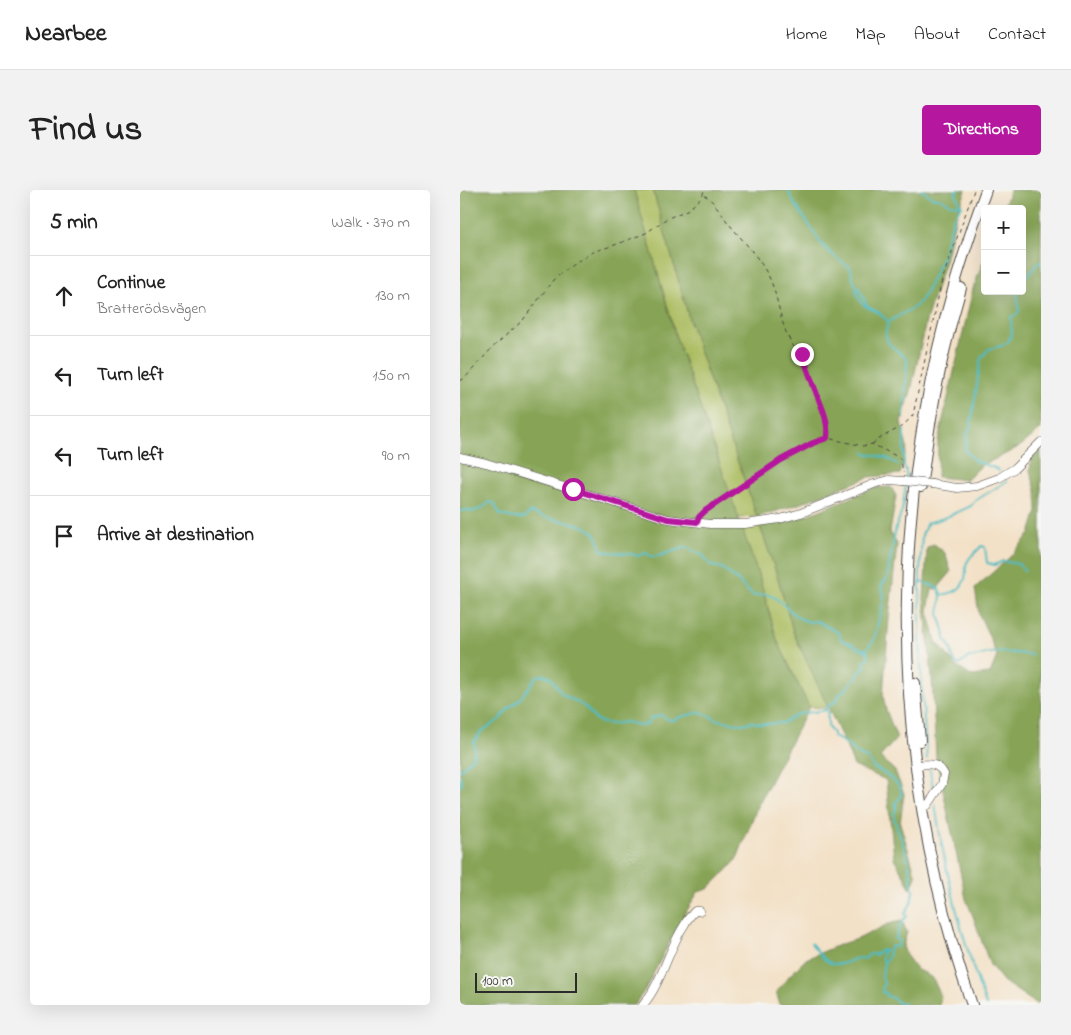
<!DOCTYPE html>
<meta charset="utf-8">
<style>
:root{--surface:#fff;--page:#f2f2f2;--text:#222;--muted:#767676;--line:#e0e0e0;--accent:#b5179e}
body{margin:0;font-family:"Indie Flower",sans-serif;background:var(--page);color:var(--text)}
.controls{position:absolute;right:15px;top:15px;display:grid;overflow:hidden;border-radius:5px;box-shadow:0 5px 20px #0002}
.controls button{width:45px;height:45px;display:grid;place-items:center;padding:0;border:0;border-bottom:1px solid var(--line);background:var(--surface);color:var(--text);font:25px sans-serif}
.scale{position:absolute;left:15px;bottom:12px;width:102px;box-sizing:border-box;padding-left:5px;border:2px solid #2b2b2b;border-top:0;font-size:14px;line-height:18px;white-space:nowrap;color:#2b2b2b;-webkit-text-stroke:4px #f6f6f2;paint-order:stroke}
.stop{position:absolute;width:15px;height:15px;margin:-11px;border:4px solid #b5179e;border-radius:50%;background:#fff}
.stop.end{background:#b5179e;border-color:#fff;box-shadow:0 1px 5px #0008}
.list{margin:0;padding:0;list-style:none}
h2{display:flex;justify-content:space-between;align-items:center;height:65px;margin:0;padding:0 20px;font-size:21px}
h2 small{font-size:16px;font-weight:400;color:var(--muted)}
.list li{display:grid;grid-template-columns:32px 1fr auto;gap:15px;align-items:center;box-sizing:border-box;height:80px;padding:0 20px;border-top:1px solid var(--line)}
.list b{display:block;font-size:19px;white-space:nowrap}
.list p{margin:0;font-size:16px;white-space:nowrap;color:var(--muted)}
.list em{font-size:16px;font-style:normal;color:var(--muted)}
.icon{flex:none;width:28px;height:28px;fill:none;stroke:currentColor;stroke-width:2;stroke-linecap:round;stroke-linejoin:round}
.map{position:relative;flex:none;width:581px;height:815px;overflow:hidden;border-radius:5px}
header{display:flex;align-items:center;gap:30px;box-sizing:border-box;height:70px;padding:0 25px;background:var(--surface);border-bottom:1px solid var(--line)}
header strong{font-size:24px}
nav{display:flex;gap:28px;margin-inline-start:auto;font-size:18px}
.intro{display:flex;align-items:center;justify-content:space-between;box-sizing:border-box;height:120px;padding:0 30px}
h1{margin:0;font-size:35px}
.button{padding:12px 22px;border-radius:5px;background:var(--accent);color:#fff;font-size:18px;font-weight:700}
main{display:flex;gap:30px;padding:0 30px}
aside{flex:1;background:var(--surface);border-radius:5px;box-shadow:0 5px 20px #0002}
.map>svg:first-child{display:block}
.green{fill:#aabc5f;stroke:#6a7445}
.forest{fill:#87a456;stroke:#596840}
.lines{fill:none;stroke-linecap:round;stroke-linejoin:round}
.stream{stroke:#4cbbc1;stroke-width:2}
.minor-casing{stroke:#494642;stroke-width:9}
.major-casing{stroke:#494642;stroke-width:12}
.path{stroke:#494642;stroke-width:1;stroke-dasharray:4 4;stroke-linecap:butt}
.minor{stroke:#fff;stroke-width:8}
.major{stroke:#fff;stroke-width:10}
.minor-bridge-casing{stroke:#494642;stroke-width:9;stroke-linecap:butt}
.minor-bridge{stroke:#fff;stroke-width:8}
.route{stroke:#b5179e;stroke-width:6}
</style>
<header>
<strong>Nearbee</strong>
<nav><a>Home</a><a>Map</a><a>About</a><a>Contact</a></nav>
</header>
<div class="intro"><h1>Find us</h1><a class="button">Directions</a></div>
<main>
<aside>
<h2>5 min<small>Walk · 370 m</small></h2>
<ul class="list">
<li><svg class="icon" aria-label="ahead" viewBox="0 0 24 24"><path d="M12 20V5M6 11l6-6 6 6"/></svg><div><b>Continue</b><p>Bratterödsvägen</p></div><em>130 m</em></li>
<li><svg class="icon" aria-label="left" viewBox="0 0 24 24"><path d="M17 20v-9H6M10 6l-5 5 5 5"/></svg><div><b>Turn left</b></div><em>150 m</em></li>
<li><svg class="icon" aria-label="left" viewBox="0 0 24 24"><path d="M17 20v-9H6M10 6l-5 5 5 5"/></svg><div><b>Turn left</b></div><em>90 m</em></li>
<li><svg class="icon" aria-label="arrive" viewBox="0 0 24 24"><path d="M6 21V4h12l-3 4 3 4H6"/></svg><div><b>Arrive at destination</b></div></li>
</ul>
</aside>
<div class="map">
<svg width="581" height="815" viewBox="0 0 581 815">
<rect width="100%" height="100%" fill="#f6f6f2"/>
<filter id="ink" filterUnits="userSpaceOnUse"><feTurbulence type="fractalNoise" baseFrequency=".02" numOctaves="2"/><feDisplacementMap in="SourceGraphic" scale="10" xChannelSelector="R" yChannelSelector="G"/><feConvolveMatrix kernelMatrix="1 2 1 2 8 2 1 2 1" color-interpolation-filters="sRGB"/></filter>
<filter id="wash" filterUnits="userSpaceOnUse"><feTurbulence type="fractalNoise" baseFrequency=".0096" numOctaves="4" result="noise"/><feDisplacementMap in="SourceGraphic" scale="20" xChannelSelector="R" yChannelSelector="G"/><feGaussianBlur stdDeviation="1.12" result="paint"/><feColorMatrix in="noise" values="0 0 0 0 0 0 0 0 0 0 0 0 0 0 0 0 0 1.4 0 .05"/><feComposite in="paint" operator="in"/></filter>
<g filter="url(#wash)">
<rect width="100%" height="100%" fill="#f3e1c7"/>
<g class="green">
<polygon points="174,0 193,0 233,142 297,327 278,328 216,147"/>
<polygon points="300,336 317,385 334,444 369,518 349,517 317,450 300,390 281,338"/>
</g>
<g class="forest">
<polygon points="0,0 174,0 216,147 300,390 317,450 349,517 298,615 276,671 248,699 238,702 220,732 186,798 175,815 0,815"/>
<polygon points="193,0 506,0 495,30 485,71 467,127 450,205 441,232 447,258 440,284 409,287 336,315 297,327 233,142"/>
<polygon points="550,0 581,0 581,239 562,255 540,267 522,275 507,290 477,287 478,251 513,99 525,67 525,101 562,101 562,19 543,19"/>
<polygon points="581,259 581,815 578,815 544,792 530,775 513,726 506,709 476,568 472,487 464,409 467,358 474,354 485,363 491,382 477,399 472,399 468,421 476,451 496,476 511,486 530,484 537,466 529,446 519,424 515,398 549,368 570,344 577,321 576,300 570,281 571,270"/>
<polygon points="431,297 436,306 430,342 437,354 429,429 423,506 426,520 437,548 420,567 435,581 444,604 440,633 456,686 451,699 434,668 426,590 394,576 386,556 334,444 317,385 300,336 341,327 358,321 414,298"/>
<polygon points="442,731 447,742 443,756 446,765 457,780 465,783 473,789 481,806 479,815 320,815 316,802 330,785 346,769 381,754 398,749 428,734"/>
</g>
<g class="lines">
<g class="stream">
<path d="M328,0L333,11L356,45C359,55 380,72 390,77L394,92L403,106L406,114L409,118L418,122L429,132C418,154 436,157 447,170L444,229"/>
<polyline points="461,0 472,7 482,9 490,14 500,15"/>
<polyline points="562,90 572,81 577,74 581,72"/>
<path d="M398,98L396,102C399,109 401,115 409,118"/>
<path d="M430,131L456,116L465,104L484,64V60L492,34V30L502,16C498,12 498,7 495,2L498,0"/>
<polyline points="444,240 444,277 446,281 446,289"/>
<polyline points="405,263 427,268 439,275"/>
<polyline points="539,281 537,279 515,271 505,260 507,245 511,234 521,168 529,159 541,156 548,152 552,144 551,127 556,125 559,121 557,101"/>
<path d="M0,321L8,320L12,322L22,318L30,312L34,313L38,321L41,325L54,328H64L71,322C90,333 121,328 136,345C139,349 139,355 141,360L149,362L172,364L177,366L186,363C194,370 201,365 210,362C215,360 221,360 226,357C232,360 237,363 243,365L246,370L252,376L262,378L277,390L291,404L296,406L306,404L316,408L337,427L349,432L357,431L379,443L381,450L393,454L396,457L406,460"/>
<path d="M460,392L471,395L479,399L481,405L479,425L484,440L485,449L490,457L494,471L499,475L509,467C517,468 522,464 530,463C544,461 558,463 572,465"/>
<path d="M481,405C496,403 505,398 506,382C506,378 505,374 508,371C511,364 518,362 521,356L525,357L527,373L535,375L543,371L558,374L564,380"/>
<polyline points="467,569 462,503 460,449 460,382 462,345 467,333 484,328 511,316 515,311 547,291"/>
<polyline points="0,580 13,567 15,559 14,552 21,542 40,529 49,518 60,509 77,486 84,485 90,487 102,504 119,513 126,518 135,529 143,533 152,534 166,532 183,536 187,534 190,529 201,525 209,530 214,530 220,527 241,522 258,530 282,534 292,532 303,534 319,533 323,533 338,524 366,520"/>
<polyline points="470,580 473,599"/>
<polyline points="0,586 2,594 0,596"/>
<path d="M475,614C485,681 503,752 526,815"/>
<path d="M351,753C362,767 369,781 390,771C396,768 399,767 405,769L408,765L413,764L415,765L420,761L424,760L422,768L424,773"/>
<path d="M445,815L443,812L440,814L433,808L427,806L425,802L424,803L422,802L424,793L422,787L423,778L424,773L429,766L428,762L431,756L437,757L440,751L435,749L437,745L439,737L441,735L443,730L447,726L445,724L451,713L453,701L447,665L434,628V623L436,620V612C439,609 442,606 441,602C441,593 422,581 414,578C413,574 409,572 408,568C393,566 388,550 373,547V543C367,538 368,535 368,528L367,526L368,523L366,520L367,517L376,511L382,501C389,500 388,495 392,491C393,489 395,489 397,488L398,484L405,477L404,471L408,468V464L406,460L414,450L421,421L424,406L423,402L421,399L422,394L426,390L428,382L436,337L442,321L446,294"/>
</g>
</g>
</g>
<g filter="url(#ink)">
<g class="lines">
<g class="minor-casing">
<g id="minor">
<polyline points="0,267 26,273 208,329 250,334 285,334 320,329 341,323 414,294 429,290 443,291"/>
<polyline points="472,294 497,298 517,296 539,288 555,278 581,252"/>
<path d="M456,575C468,574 478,572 484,584L482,594L468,615"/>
<path d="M183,815C203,791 208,759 225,734C227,729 231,725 235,721H240"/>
</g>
</g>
<g class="major-casing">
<g id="major">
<path d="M461,297C464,278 466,259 469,240C476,192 487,145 501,98"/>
<polyline points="455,493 460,551"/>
<path d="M512,815C419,549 427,263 526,0"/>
</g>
</g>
<g class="path">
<path d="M244,5C255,11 261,24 269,34C283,51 300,68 310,89C319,109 320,135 332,154C334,158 339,161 342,165C349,176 351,189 355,201C361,218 369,229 367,248"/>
<polyline points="0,191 5,188 32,158 63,130 93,90 104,81 118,71 135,61 152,56 186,43 206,29 227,20 237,12 243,4 244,0"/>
<polyline points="412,254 422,247 443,236 453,225 482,90 514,0"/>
<polyline points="241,325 321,270 353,253 367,248 403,256 412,254 438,267 441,269 443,283"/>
</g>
<use href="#minor" class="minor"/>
<use href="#major" class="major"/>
<g class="minor-bridge-casing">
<polyline id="minor-bridge" points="443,291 472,294"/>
</g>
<use href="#minor-bridge" class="minor-bridge"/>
</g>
</g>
<g class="lines" filter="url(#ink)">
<path class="route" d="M113,299L208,329L237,332L239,327L245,321L321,270L353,253L367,248C369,231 362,218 356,202C351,189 347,177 342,164"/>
</g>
</svg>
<div class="controls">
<button>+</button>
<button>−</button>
</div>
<div class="scale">100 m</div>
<div class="stop" style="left:113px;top:299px"></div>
<div class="stop end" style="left:342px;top:164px"></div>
</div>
</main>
